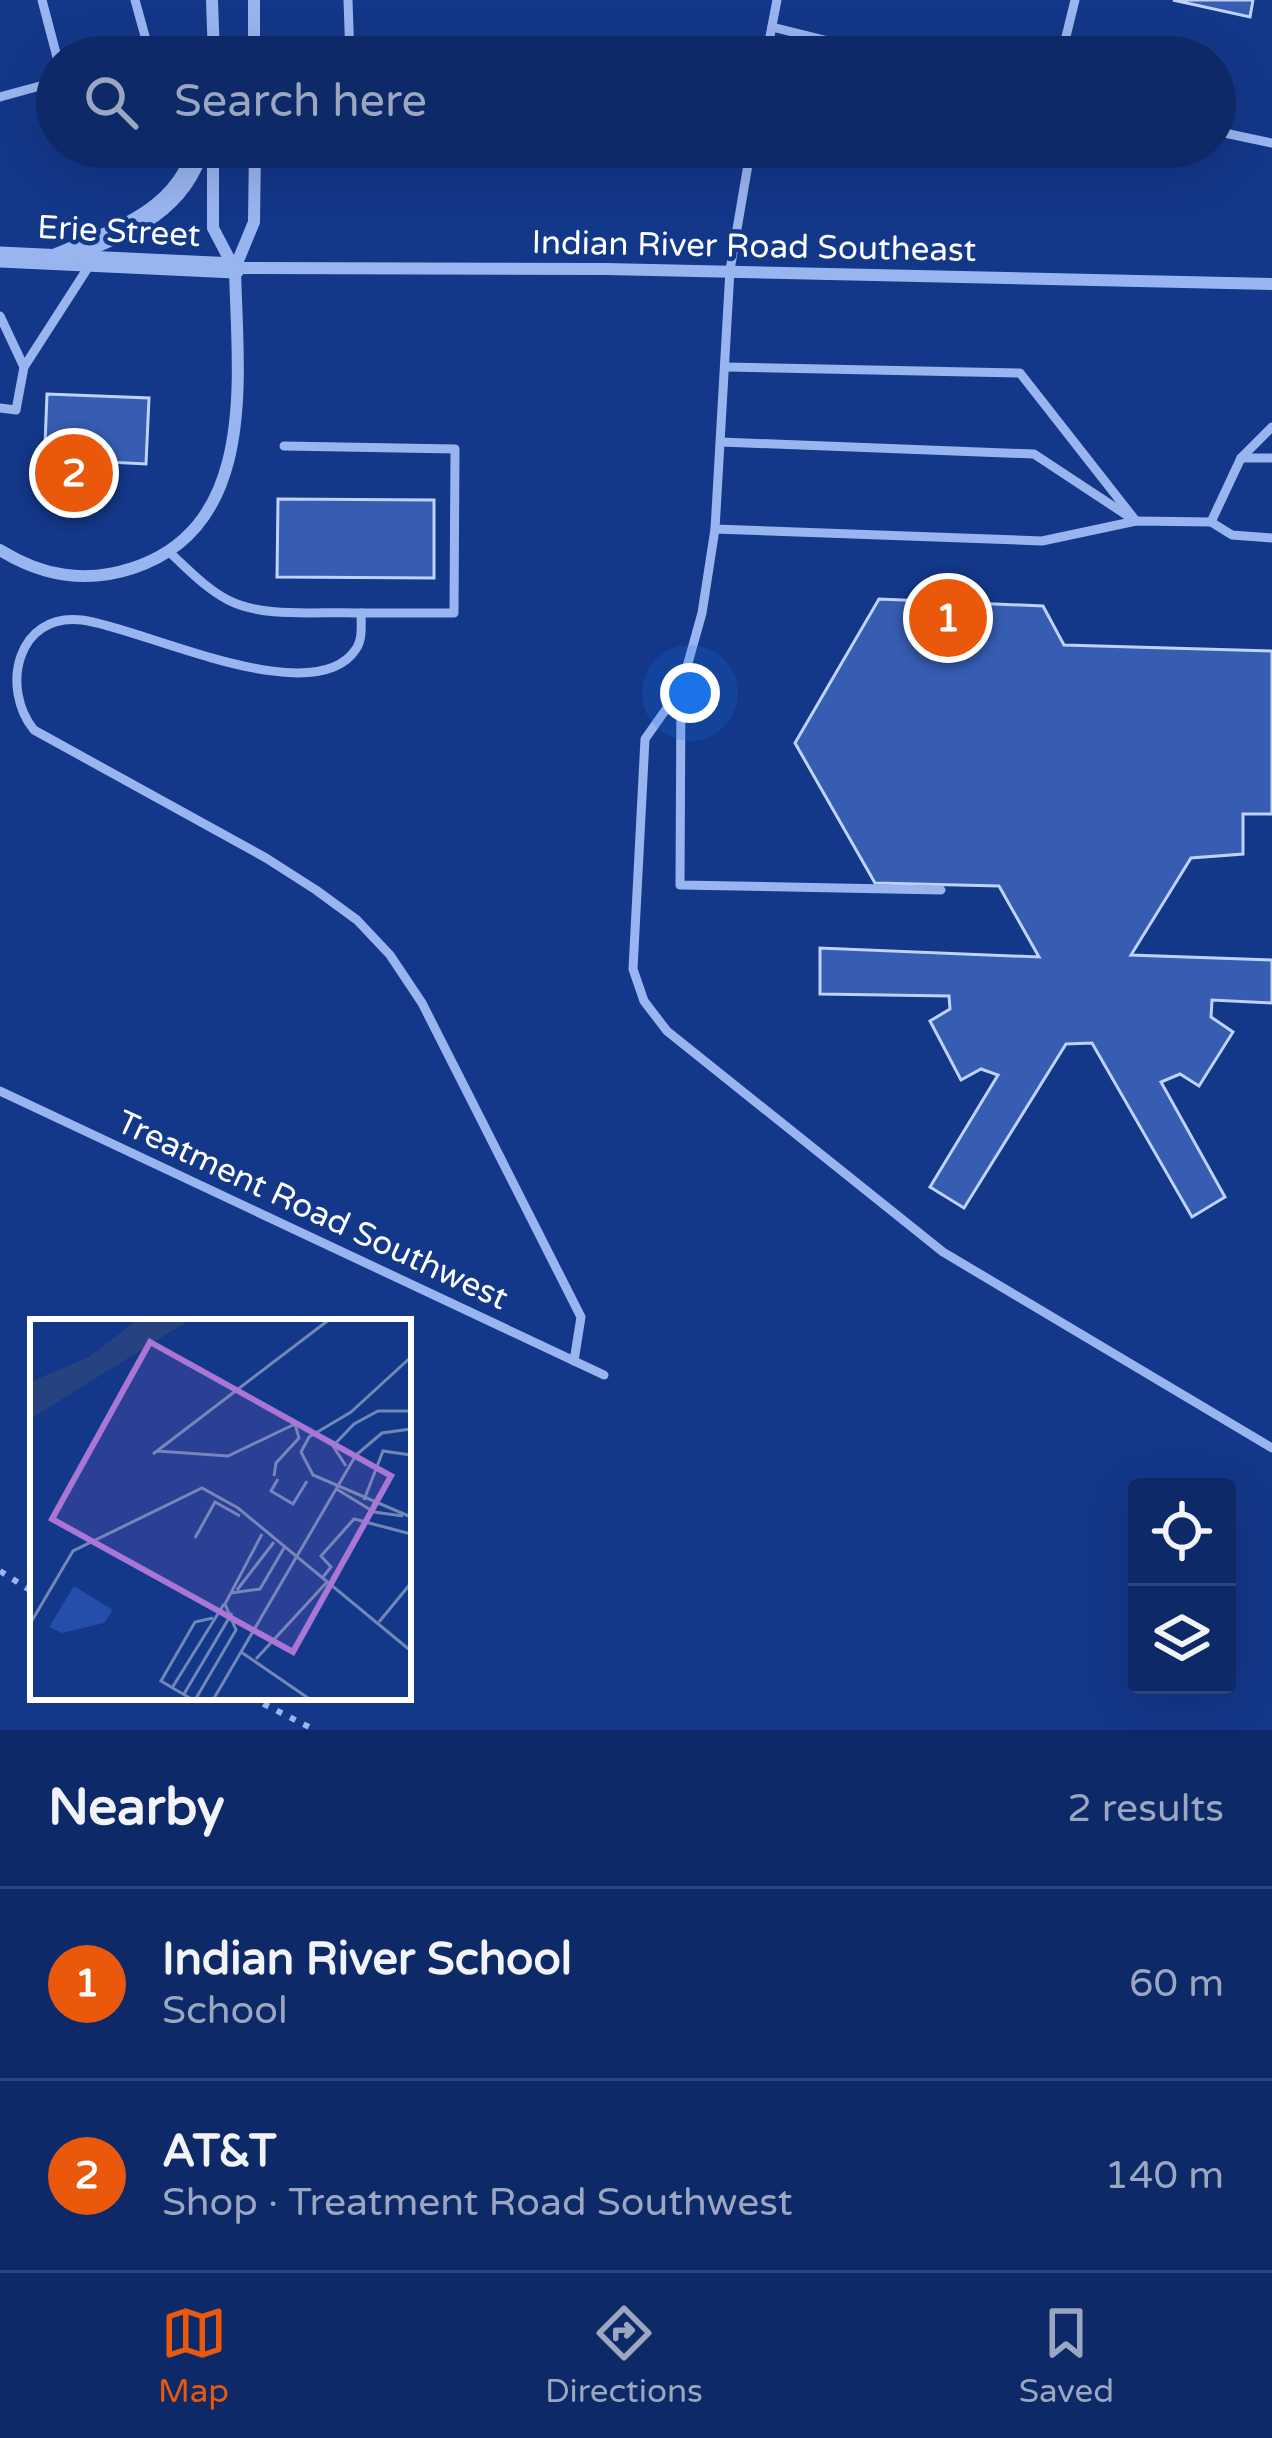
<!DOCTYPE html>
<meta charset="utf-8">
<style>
:root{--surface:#0e2967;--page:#17316d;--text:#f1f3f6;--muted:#9ba6c0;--line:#2e457b;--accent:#ea580c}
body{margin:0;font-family:"Varela Round",sans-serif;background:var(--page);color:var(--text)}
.controls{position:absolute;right:36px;bottom:36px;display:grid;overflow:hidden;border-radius:12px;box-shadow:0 12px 48px #0002}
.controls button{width:108px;height:108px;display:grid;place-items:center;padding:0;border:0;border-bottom:3px solid var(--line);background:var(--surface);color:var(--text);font:60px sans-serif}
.you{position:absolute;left:690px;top:693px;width:42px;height:42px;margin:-30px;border:9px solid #fff;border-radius:50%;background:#1a73e8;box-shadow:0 0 0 18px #1a73e833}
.badge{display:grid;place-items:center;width:78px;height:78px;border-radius:50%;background:var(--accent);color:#fff;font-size:39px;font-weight:700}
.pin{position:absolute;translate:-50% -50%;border:6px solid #fff;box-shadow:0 3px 12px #0006}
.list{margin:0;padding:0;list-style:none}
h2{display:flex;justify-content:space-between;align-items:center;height:156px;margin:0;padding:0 48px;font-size:51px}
h2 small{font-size:39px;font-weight:400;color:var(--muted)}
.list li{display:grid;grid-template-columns:78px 1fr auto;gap:36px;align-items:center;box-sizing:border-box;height:192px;padding:0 48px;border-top:3px solid var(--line)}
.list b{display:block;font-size:45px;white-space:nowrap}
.list p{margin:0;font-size:39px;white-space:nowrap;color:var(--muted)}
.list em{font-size:39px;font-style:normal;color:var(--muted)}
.icon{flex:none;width:66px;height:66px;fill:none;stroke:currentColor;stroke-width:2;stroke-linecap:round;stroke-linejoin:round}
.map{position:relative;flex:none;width:1272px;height:1730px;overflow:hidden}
.search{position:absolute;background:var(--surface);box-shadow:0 12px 48px #0002;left:36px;right:36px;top:36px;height:132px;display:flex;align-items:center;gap:30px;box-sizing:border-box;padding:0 42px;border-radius:66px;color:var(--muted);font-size:45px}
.sheet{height:540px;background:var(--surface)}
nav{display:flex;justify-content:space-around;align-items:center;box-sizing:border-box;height:168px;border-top:3px solid var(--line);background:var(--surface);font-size:33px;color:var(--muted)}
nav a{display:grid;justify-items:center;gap:6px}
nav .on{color:var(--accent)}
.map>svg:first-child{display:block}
.building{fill:#365db2;stroke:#bfd2fc;stroke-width:3}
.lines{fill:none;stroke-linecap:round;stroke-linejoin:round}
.path{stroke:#99b5f0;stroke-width:6;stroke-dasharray:6 9;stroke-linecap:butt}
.service{stroke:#99b5f0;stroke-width:9}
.minor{stroke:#99b5f0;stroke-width:12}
.tertiary{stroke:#99b5f0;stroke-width:21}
.labels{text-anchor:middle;stroke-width:9;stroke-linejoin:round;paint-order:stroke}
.street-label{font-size:33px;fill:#fff;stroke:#133789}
.inset-road{fill:none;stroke:#7187b8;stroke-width:3}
.view{fill:#a976d5;fill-opacity:0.15;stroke:#a976d5;stroke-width:6}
.inset-edge{fill:none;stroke:#fff;stroke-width:6}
</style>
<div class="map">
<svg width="1272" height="1730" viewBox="0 0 1272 1730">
<rect width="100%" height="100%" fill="#133789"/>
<g class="building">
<polygon points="1173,0 1253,0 1250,17"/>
<polygon points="47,394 149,398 146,464 108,462 107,498 43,495"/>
<polygon points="278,499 434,500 434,578 277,577"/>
<polygon points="879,599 1043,606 1064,645 1272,651 1272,814 1243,814 1243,854 1191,858 1131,955 1272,960 1272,1003 1212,1000 1211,1017 1233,1032 1199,1086 1180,1074 1161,1082 1225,1197 1192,1217 1092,1043 1066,1044 964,1208 930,1187 998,1075 981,1069 961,1080 930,1021 950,1009 949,996 820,994 820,948 1039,957 999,886 875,883 795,743"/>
</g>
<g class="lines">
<g class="path">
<polyline points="0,1571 33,1592"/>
<polyline points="250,1697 315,1730"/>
</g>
<g class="service">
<polyline points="42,0 57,57"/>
<polyline points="135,0 148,47"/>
<polyline points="348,0 350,57"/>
<polyline points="772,27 893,57"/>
<polyline points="109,57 148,47 171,57"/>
<polyline points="686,57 687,48 742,57"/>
<polyline points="766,57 777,0"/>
<polyline points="1061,57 1075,0"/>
<polyline points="0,97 51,83 57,74"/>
<polyline points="1215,131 1272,143"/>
<polyline points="751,147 730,270 715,529 702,613 681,688 645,739 633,969 644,1001 667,1031 943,1252 1272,1448"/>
<polyline points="0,316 24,367"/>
<polyline points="726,367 1020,373 1136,521"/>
<polyline points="0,408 16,410 24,367 89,266"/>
<polyline points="721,442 1034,454 1128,516"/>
<polyline points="284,446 455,449 454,613 361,613"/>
<polyline points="1241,458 1272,458"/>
<polyline points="1211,522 1232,535 1272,538"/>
<polyline points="715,529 1042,541 1136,521 1211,522 1241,458 1272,427"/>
<path d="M168,551C187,568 205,588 228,600C265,619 320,611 361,613C361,624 363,639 356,649C314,714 140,627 82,620C17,612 0,688 34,730L266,858L316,890L357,920L390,955L422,1003L581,1317L574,1361"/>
<polyline points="681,688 680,885 941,890"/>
<polyline points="0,1091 604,1375"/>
</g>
<g class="minor">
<polyline points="212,0 214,57"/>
<polyline points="254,0 254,57"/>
<polyline points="213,147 213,228 234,268"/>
<polyline points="235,268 606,269 1272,284"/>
<polyline points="235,268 254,222 255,147"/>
<path d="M0,550C42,576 85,584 133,568C260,526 237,373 235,268"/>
</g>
<g class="tertiary">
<polyline points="0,257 235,268"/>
<path d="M58,258C116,233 180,215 199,147"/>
</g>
</g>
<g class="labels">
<g class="street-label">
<text transform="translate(119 230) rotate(3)" y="12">Erie Street</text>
<text transform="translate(754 245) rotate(1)" y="12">Indian River Road Southeast</text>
<text transform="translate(313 1209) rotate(25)" y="12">Treatment Road Southwest</text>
</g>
</g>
<g transform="translate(30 1319)">
<rect width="381" height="381" fill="#133789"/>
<path d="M44,267L83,291L74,304L32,314L19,308Z" fill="#244ea9"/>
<path d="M109,0H161L0,100V63L59,38Z" fill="#274280"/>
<path class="inset-road" d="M381,38L321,93L279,118L271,133L283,156L381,198M127,132L198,137L265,105L269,119L246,144L244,157M123,135L300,0M316,147L303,127L324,105L348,92H381M248,160L241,172L263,185L277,162M305,169L344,193L373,197M334,181L353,132L381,136M165,219L185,183L210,197M293,258L301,248L291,237L324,200L381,215M207,271L244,223M201,274L230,270L254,229M349,303L381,264M0,305L43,232L172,169L208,189L381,332M211,333L281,381M226,340L297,263M142,369L194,285M154,375L202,294M163,381L131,362L165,303L183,299M165,381L206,311L195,285L232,215M183,381L326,136L352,114L381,110"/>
<path class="view" d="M120,23L361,157L263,333L22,200Z"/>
<rect width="381" height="381" class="inset-edge"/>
</g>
</svg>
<div class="controls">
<button><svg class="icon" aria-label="locate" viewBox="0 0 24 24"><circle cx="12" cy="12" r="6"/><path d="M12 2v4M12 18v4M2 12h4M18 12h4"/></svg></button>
<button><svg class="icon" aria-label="layers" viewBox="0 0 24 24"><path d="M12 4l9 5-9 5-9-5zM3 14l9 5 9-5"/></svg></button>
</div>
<div class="you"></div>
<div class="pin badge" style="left:948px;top:618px">1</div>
<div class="pin badge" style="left:74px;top:473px">2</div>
<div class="search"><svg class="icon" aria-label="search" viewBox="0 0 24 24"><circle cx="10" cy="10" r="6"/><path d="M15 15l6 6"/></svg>Search here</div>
</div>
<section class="sheet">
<h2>Nearby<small>2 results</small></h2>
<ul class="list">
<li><span class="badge">1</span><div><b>Indian River School</b><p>School</p></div><em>60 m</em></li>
<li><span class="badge">2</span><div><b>AT&amp;T</b><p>Shop · Treatment Road Southwest</p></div><em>140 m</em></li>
</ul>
</section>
<nav>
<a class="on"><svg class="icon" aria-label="map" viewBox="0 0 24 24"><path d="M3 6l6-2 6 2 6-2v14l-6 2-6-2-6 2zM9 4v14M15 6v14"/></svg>Map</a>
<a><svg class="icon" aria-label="directions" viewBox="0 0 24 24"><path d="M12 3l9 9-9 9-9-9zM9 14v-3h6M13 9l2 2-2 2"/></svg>Directions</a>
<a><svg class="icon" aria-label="saved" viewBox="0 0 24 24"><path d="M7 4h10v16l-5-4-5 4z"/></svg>Saved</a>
</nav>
